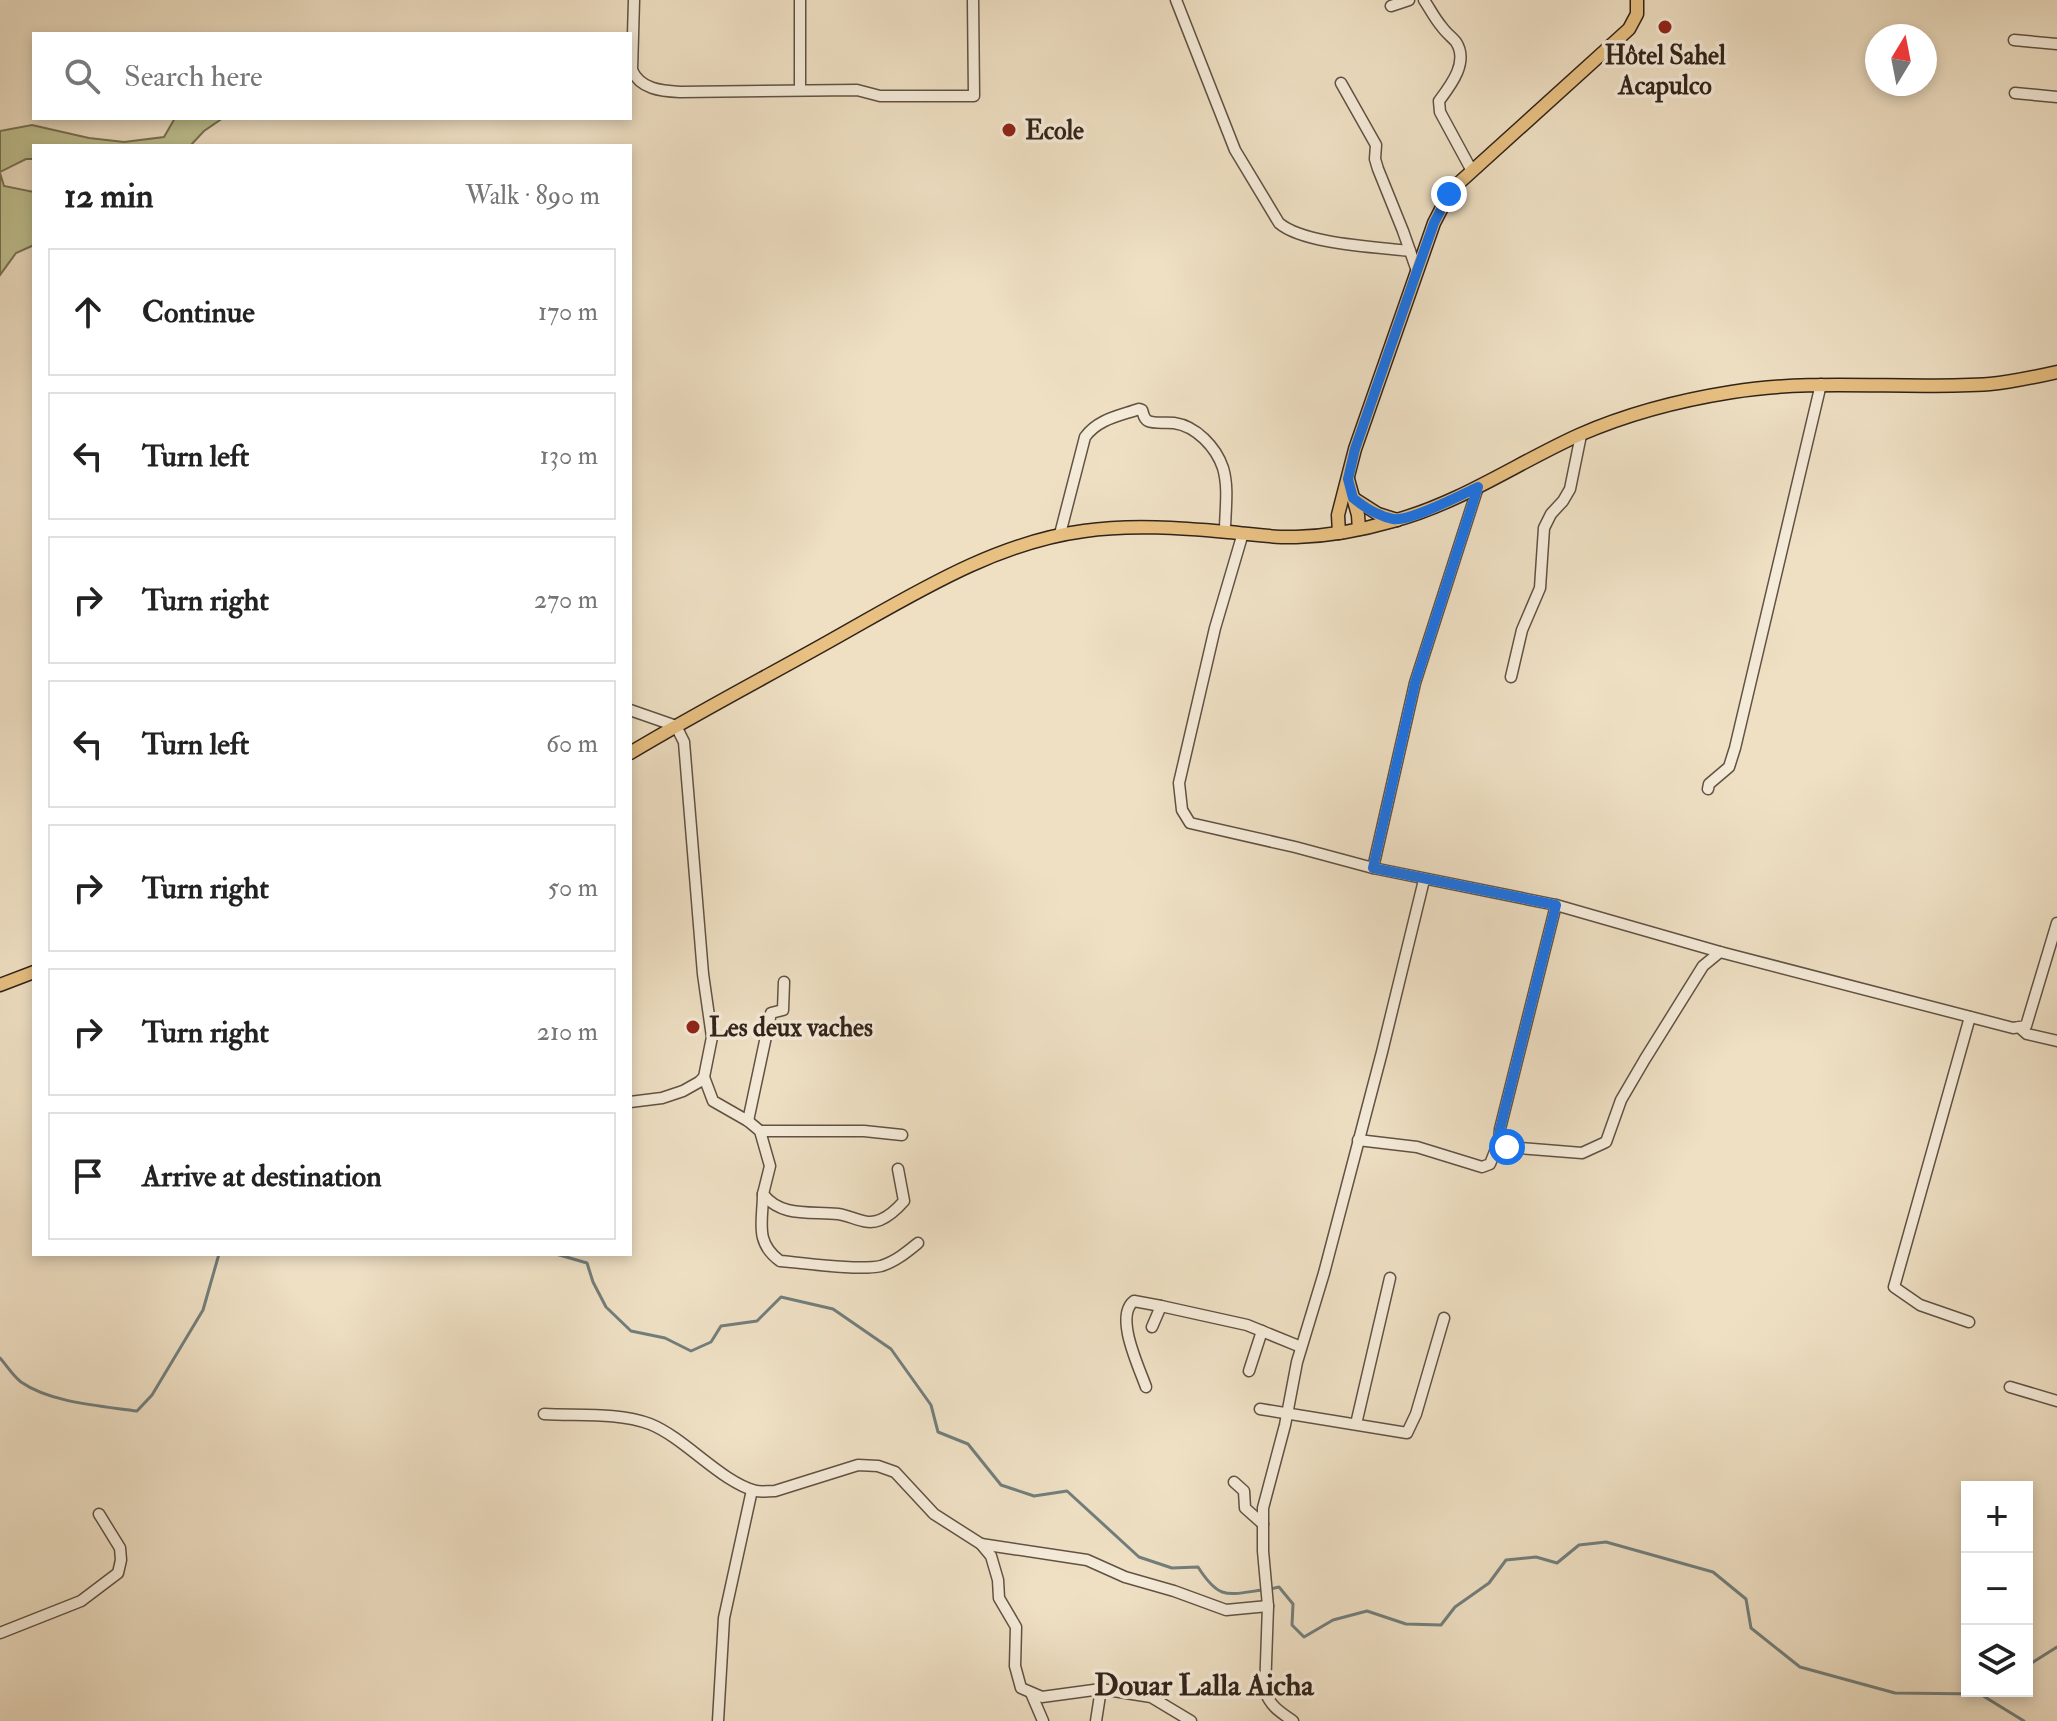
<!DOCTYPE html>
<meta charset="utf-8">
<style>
:root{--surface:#fff;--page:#f2f2f2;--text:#222;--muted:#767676;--line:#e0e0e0}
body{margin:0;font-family:"IM FELL Double Pica",serif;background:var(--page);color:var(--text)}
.controls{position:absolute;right:24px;bottom:24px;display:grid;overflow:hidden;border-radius:0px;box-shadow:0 4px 12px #0003}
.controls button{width:72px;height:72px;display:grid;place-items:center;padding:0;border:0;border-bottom:2px solid var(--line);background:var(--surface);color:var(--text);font:40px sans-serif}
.compass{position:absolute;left:1865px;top:24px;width:72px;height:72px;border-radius:50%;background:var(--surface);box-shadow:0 4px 12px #0003;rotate:10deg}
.stop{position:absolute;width:24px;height:24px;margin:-18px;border:6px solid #1a73e8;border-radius:50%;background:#fff}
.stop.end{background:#1a73e8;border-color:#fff;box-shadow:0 2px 8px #0008}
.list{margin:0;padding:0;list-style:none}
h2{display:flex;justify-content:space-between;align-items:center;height:104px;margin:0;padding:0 32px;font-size:34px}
h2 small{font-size:26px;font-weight:400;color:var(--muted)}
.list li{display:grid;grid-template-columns:52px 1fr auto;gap:24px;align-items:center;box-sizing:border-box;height:128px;margin:0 16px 16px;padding:0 16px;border:2px solid var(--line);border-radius:0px}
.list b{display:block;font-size:30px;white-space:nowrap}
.list em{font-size:26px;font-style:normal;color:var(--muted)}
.icon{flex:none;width:44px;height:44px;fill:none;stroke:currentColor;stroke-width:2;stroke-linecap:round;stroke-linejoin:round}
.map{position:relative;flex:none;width:2057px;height:1721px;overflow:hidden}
.search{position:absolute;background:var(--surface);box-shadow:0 4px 12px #0003;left:32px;top:32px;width:600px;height:88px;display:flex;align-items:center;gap:20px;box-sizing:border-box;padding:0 28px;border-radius:0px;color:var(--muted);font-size:30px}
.panel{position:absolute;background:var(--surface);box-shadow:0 4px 12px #0003;left:32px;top:144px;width:600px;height:1112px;border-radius:0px}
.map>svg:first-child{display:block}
.green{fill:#bfc190;stroke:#787255;stroke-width:2}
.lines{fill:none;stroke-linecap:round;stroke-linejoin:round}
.stream{stroke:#727e7c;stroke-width:3}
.minor-casing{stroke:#605244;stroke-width:13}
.major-casing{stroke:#31231a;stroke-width:15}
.minor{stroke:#f5ebd9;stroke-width:10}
.major{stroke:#e8c082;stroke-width:12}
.route{stroke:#1a73e8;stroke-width:10}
.poi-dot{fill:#8f2418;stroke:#f5ebd9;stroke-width:3}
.labels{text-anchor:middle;stroke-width:7;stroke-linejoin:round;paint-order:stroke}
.poi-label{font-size:26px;font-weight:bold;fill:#31231a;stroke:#f5ebd9;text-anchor:start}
.quarter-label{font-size:30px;font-weight:bold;fill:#31231a;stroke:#f5ebd9}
</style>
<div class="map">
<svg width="2057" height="1721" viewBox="0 0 2057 1721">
<rect width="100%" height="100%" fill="#efe0c4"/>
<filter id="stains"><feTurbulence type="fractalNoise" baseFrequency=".0025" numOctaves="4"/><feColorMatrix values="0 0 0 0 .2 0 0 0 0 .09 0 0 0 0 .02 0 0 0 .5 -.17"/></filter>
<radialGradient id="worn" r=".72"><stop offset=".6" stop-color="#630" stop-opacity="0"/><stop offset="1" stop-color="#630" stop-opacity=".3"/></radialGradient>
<g class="green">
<polygon points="175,118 223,118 204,131 190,146 34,146 34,159 26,159 0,172 0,131 32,125 89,138 124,142 164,137"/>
<polygon points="0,173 4,186 34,192 34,245 16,253 0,275"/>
</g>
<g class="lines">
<g class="stream">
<path d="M556,1254L587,1263L593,1282L606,1307L631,1331L665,1338L691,1351L711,1342L721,1326L757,1321L781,1297L833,1309L891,1349L931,1405L938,1432L968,1444L1001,1485L1034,1496L1067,1491L1139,1557L1172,1568L1198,1567C1219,1600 1227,1595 1262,1590"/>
<path d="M0,1358C7,1366 13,1376 21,1382C51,1403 102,1406 137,1411L152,1395L203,1310L219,1254"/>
<polyline points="1270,1589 1279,1587 1293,1604 1292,1625 1304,1637 1333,1620 1367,1611 1406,1624 1441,1625 1455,1607 1489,1583 1506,1560 1536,1557 1557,1563 1579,1545 1606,1542 1713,1572 1746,1599 1751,1628 1800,1667 1895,1693 1979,1694 1985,1691"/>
<polyline points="2027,1666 2057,1647"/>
<polyline points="1980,1694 2024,1721"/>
</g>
<g class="minor-casing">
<g id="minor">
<path d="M634,0L632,70C640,89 661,91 680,92L857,90L880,96H974L973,0"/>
<path d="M1176,0L1235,150L1279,223C1303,244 1377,247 1410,251"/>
<path d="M1424,0C1430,9 1435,19 1442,27C1446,33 1452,37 1456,42C1469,62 1451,85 1439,101L1440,112L1472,171"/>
<polyline points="1391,6 1409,0"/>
<polyline points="2014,40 2057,44"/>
<polyline points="1341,83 1376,145 1375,159 1378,169 1403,231 1417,271"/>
<polyline points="800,89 800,0"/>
<polyline points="2015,93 2057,97"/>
<polyline points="1243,533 1215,628 1179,783 1182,810 1190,823 1295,847 1373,868 1556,905 1720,952 2013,1028 2026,1026 2057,923"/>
<path d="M1060,534L1085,437C1098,419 1119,416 1139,409L1142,410C1144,415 1143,418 1148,421C1155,424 1166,422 1174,423C1196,426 1216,447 1223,468C1229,488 1225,511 1225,531"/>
<polyline points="1511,677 1522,630 1540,588 1544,528 1551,514 1563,501 1570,489 1581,435"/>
<polyline points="630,710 676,726 684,742 703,974 712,1037 704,1077 699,1082 683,1091 662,1098 630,1102"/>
<polyline points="1708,789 1709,784 1729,767 1735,748 1821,384"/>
<polyline points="1373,868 1415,683 1478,487"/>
<polyline points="1556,905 1500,1129 1499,1141 1507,1147 1582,1153 1606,1142 1621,1100 1645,1059 1703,966 1720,952"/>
<polyline points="2019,1027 2027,1034 2057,1041"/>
<path d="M704,1077L713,1101L748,1121L760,1131L770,1166L763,1194C781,1218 812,1211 838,1214C853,1216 865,1226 880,1220C890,1216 897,1209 904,1201L898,1169"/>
<polyline points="748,1121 771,1013 783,1010 784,982"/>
<polyline points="760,1131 864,1131 902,1135"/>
<polyline points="1358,1140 1417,1147 1482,1167 1490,1164 1499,1141"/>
<path d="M763,1194C763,1221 754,1242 780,1261C805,1263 858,1271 881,1266C895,1262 907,1252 918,1243"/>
<polyline points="1969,1322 1920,1305 1894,1287 1970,1017"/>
<polyline points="1152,1327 1161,1306 1247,1325 1301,1347"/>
<polyline points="1249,1371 1262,1331"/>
<path d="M1146,1387C1139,1367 1114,1316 1134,1301L1161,1306"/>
<polyline points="2010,1387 2057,1401"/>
<polyline points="1260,1409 1407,1433 1416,1414 1444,1318"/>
<path d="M544,1414C578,1416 618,1412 650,1424C685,1438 721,1482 756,1491C762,1492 768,1491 775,1491L858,1465L878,1466L895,1472L934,1514L981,1544L991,1556L998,1580L999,1598L1016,1627L1015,1666L1021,1688L1042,1697L1101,1689L1151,1697L1191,1721"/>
<polyline points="1356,1424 1390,1278"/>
<polyline points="1234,1482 1244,1491 1245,1508 1263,1524"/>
<polyline points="981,1544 1087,1560 1125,1577 1174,1591 1226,1610 1268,1606"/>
<polyline points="0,1633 81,1601 118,1573 121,1560 120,1548 99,1514"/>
<polyline points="1031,1693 1043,1721"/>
<polyline points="718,1721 724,1618 752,1490"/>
<polyline points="1096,1721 1101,1689"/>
<path d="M1293,1721C1280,1712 1270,1706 1265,1691L1268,1606L1263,1551V1508L1285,1425L1297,1362L1324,1273L1382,1052L1424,880"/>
</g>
</g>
<g class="major-casing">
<g id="major">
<polyline points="1348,479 1358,515 1359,529"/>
<polyline points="1353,498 1378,514 1397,520"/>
<polyline points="1339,533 1338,515 1355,449 1434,223 1449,194 1460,182 1629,29 1637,14 1637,0"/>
<path d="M630,753C695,714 762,679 828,642C909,597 992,543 1084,531C1131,524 1182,528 1228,532C1251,534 1274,538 1296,537C1329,536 1362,530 1393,521C1460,503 1517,463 1579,435C1627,414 1681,400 1732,392C1818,378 1904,390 1990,384C2013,382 2035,377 2057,372"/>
<polyline points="0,985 34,972"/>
</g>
</g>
<use href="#minor" class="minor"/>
<use href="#major" class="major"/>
</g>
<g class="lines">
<path class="route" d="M1449,194L1434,223L1417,271L1355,449L1348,479L1353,498C1364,507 1378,516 1393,519C1409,522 1461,495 1478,487L1415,683L1373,868L1556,905L1500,1129L1499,1141L1507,1147"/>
</g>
<g class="poi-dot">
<circle cx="1665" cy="27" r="8"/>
<circle cx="1009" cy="130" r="8"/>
<circle cx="693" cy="1027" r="8"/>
</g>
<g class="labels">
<g class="poi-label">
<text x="1665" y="64" text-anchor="middle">Hôtel Sahel<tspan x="1665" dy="30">Acapulco</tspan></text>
<text x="1025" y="139">Ecole</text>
<text x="709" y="1036">Les deux vaches</text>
</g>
<g class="quarter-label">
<text x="1204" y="1695">Douar Lalla Aicha</text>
</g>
</g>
<rect width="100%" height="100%" filter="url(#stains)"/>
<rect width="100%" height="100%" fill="url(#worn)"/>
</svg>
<div class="controls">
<button>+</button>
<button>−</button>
<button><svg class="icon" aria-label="layers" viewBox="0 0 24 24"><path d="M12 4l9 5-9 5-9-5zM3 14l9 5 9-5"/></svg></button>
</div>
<svg class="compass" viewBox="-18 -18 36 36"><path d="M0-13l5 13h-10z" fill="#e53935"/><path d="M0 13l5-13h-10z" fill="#767676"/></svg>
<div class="stop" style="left:1507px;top:1147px"></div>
<div class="stop end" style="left:1449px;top:194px"></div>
<div class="search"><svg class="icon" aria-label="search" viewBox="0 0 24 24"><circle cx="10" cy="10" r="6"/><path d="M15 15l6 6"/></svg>Search here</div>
<section class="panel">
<h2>12 min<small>Walk · 890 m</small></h2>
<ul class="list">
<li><svg class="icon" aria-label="ahead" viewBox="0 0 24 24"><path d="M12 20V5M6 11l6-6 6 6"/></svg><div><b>Continue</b></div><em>170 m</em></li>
<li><svg class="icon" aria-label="left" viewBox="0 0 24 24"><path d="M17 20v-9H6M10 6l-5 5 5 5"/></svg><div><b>Turn left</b></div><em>130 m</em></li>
<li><svg class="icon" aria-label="right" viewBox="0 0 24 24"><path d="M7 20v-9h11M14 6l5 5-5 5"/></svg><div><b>Turn right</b></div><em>270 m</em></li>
<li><svg class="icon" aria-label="left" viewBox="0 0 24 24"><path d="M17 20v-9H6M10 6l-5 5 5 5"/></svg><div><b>Turn left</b></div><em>60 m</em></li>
<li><svg class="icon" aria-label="right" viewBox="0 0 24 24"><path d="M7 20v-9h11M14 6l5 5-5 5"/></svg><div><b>Turn right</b></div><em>50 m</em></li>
<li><svg class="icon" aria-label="right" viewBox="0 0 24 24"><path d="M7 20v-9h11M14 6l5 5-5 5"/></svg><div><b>Turn right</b></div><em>210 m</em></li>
<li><svg class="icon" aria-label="arrive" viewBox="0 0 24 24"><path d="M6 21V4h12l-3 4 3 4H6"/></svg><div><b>Arrive at destination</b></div></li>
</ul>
</section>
</div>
